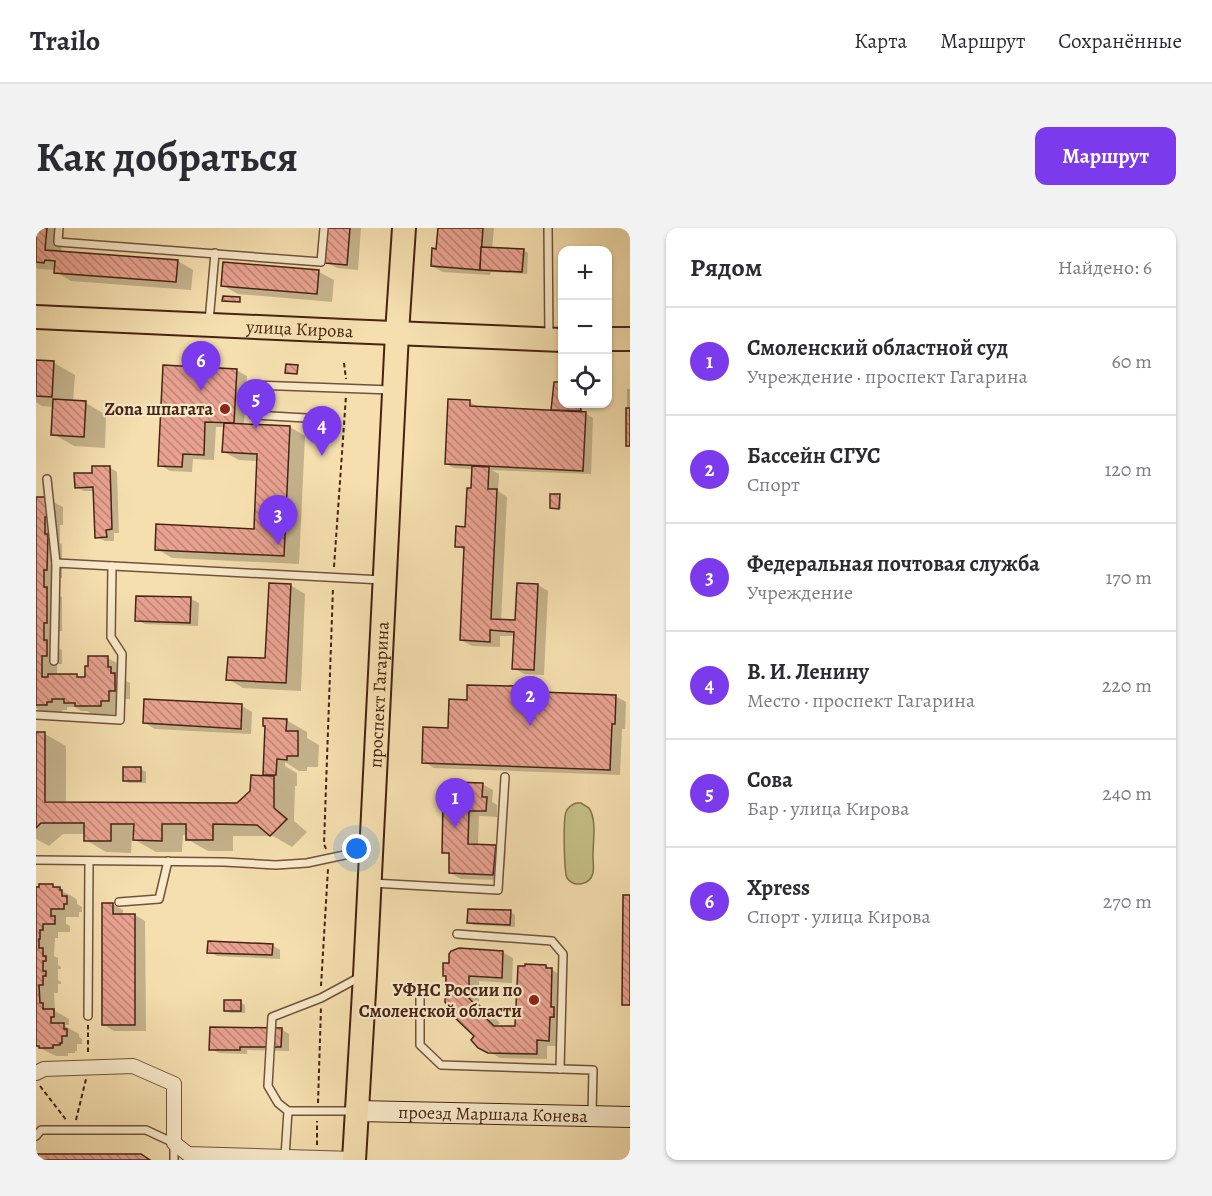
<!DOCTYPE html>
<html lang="ru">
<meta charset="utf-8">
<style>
:root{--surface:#fff;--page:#f2f2f3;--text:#2b2b33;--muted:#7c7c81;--line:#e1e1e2;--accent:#7c3aed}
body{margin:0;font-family:Alegreya,serif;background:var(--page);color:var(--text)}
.controls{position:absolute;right:18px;top:18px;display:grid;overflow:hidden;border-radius:12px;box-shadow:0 2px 4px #0004}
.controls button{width:54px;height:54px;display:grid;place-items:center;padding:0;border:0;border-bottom:2px solid var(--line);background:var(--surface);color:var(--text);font:30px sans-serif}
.you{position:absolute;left:321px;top:621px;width:21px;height:21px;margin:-15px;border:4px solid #fff;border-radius:50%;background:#1a73e8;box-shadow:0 0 0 9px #1a73e833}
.badge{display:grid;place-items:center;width:39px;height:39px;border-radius:50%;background:var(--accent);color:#fff;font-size:20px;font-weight:700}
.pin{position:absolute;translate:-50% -50px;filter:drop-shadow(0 2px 3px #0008)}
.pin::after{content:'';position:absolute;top:32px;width:21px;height:18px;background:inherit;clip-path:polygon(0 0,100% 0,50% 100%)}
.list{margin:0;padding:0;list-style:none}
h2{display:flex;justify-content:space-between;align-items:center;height:78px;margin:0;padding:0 24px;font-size:26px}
h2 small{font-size:20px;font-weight:400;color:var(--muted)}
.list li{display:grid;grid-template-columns:39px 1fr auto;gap:18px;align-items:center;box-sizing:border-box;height:108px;padding:0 24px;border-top:2px solid var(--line)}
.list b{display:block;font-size:22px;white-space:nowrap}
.list p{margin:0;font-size:20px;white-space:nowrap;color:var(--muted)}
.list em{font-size:20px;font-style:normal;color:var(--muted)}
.icon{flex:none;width:33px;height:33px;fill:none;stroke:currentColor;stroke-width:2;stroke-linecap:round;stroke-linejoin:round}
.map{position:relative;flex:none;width:594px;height:932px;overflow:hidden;border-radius:12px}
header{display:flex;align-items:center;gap:36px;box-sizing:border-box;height:84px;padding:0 30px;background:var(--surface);border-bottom:2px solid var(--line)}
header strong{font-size:28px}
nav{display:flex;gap:33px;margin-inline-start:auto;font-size:21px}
.intro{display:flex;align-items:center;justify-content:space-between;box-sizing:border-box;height:144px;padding:0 36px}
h1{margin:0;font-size:42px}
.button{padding:15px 27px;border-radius:12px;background:var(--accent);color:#fff;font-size:21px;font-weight:700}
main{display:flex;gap:36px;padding:0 36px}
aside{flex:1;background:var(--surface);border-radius:12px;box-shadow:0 2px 4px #0004}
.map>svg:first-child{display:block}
.green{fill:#c4c085;stroke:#85724c;stroke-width:1.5}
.shadow{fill:#0003}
.building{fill:url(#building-back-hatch);stroke:#462313;stroke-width:1.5}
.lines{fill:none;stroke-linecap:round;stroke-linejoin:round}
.lane-casing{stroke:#72523a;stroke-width:10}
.street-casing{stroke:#72523a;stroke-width:16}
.secondary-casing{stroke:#462313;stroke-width:22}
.primary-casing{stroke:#462313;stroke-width:26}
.path{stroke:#462313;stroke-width:2;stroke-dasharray:4.5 3;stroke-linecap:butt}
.lane{stroke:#f8eacb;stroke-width:7}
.street{stroke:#f8eacb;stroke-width:14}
.secondary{stroke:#f8eacb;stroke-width:20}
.primary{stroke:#f5dfaf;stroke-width:22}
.poi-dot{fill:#8f2418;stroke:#f8eacb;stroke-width:2}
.labels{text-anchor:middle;stroke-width:4.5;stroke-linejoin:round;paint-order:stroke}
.street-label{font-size:18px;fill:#462313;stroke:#f8eacb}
.poi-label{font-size:18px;font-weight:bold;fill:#462313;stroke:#f8eacb;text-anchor:end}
</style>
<header>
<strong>Trailo</strong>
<nav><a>Карта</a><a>Маршрут</a><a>Сохранённые</a></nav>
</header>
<div class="intro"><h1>Как добраться</h1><a class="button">Маршрут</a></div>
<main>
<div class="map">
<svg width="594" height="932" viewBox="0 0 594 932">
<defs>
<pattern id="building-back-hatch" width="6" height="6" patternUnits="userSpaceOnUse" patternTransform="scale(1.5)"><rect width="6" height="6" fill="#e9a291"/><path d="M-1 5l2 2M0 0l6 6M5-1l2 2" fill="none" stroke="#bf8475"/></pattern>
</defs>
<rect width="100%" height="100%" fill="#f5dfaf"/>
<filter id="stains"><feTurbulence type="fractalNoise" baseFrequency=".00333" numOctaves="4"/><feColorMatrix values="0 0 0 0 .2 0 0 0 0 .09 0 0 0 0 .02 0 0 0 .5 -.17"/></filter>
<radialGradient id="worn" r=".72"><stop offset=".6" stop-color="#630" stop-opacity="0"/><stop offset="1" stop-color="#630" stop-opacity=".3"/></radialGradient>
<path class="green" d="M540,575H545L553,580C561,592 557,612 557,627C557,633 558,640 557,645C554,657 538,660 531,650C528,644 527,591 530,584C532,579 535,577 540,575Z"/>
<g class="shadow">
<polygon points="0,0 27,0 25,25 142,33 157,42 155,62 35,53 20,44 20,42 3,41 0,40"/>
<polygon points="293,0 325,0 322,42 301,40 290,34"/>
<polygon points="403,0 458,0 456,21 487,22 492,25 491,46 455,44 454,47 407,44 396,38 402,22"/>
<polygon points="283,44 298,52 296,74 202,66 186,57"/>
<polygon points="0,133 18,135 39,147 37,174 50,175 70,187 69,220 38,218 17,206 18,179 6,178 0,174"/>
<polygon points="200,142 211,148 208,197 254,199 269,208 263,336 136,330 121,321 219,302 222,233 203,232 188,224 189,199 180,199 178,232 157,231 156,244 134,243 124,237"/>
<polygon points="519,156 526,156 526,176 546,176 546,185 549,185 557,190 555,246 456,242 463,246 462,263 471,269 465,393 480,394 502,357 512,363 508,447 488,446 478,440 479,408 464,408 464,419 436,418 425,412 430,323 421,318 431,300 436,261 437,241 418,240 410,236 433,174 441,178 441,180 516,184"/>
<polygon points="591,161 594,161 594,218 591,217"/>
<polygon points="73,239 81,244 83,305 78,305 78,313 69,313 61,309 59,263 48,263 40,259 58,246"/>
<polygon points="523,268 525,269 525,281 517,281 515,280"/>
<polygon points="0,270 11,271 27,279 27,297 24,297 24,315 26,316 26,350 23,350 23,368 26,369 26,403 23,403 23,421 26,422 26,436 21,436 21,447 41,448 47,451 50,451 71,430 87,438 87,448 90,450 90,453 94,455 94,471 88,471 88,481 80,481 80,486 56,486 51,483 45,483 39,479 31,479 31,482 26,482 26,485 8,485 0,480"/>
<polygon points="254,357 269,366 265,463 207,460 192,451 230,432"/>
<polygon points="155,371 163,375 162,398 109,396 101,392"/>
<polygon points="480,460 488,465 579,468 590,474 589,501 586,501 584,547 398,540 388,534 414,502 432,473"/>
<polygon points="206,478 216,484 215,506 119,501 109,495"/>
<polygon points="250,492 271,504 271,510 283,517 282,539 271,539 271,543 263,543 249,534 249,538 261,545 261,558 259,558 258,593 271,604 256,619 237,608 197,608 197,623 172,623 151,611 151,607 147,607 146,624 120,624 99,612 99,607 96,607 95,625 70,624 50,612 50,606 27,606 13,618 0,611 0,506 9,506 30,518 30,575 202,577 228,549 231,498"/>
<polygon points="88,541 105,541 110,544 110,555 93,555 88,552"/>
<polygon points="446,556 457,562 456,574 461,577 461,589 443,588 442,618 459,618 470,624 467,652 425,651 414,645 415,628 408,624 416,574"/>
<polygon points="17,658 39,670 41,672 41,676 46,679 46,684 43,684 43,689 30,689 30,696 34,698 34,704 22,704 22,710 19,710 18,728 22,730 22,737 25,739 25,741 22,741 22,752 25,754 25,756 22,756 22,765 18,765 19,783 33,791 33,797 27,797 43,806 43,809 46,811 46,816 41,816 41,823 39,823 39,825 32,825 32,828 20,828 0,818 0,660"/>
<polygon points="76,676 87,682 87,687 99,687 109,693 110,803 78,803 68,797"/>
<polygon points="474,684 479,687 479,699 437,697 433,694"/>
<polygon points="236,717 244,722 244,731 181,728 173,724"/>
<polygon points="466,724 477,730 476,755 443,753 443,778 452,783 464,795 461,798 462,800 481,800 510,738 526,748 523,818 511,818 511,831 464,830 443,818 440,808 411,749"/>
<polygon points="204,774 209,777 209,785 194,785 189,782"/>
<polygon points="245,801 253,806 253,823 211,822 211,826 183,825 175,821"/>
</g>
<g class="building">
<polygon points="0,0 11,0 9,22 142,32 140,54 18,45 19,33 9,32 8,35 0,34"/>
<polygon points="291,0 314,0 311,37 289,35"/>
<polygon points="402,0 447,0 444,42 395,38 396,20 400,21"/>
<polygon points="445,19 488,21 486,44 444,42"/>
<polygon points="187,34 283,42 281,66 185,58"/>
<polygon points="187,68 204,69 204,74 186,73"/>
<polygon points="0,132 18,133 16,169 0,168"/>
<polygon points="250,136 262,137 261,146 249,145"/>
<polygon points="127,137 201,141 198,195 169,194 168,227 147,226 146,239 122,238"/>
<polygon points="518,154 526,154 526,176 544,176 545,183 515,182"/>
<polygon points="17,171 50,173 48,209 15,207"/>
<polygon points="412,171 434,172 434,178 550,184 547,243 409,236"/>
<rect x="590" y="180" width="4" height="38"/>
<polygon points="188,195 254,198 248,328 119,322 120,296 218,301 221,226 186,224"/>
<polygon points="56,238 74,238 76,301 70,302 71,309 59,310 57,259 39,260 38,245 56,245"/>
<polygon points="436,238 453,239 452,261 461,261 455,391 479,392 481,355 502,356 498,442 476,441 478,404 454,402 454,414 424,412 428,319 419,319 420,298 429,299 431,260 435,260"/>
<polygon points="514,266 524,266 523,281 514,280"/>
<polygon points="0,269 12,269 12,289 9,289 9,306 12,306 11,342 8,342 8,359 11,359 11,395 8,395 8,412 11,412 11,428 6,428 6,449 12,449 12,446 41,446 41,449 49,449 49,438 52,438 52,428 72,428 72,439 75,439 75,445 79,445 79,463 73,463 73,473 65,473 65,478 39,478 39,475 28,475 28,471 16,471 16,474 11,474 11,477 0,477"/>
<polygon points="233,355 255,356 250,455 190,452 192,429 229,430"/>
<polygon points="100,368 155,369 154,395 99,393"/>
<polygon points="431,457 480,458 480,463 580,467 579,496 576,496 574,542 386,535 387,499 412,500 413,471 431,472"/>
<polygon points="108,471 206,476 205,501 107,495"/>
<polygon points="227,490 251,491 250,503 262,503 262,528 251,528 251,532 241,531 240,547 227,547 229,498 227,498"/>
<polygon points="0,504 9,504 9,574 201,575 214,563 215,547 238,548 238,580 251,591 234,608 221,597 177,596 177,612 150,612 150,596 126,596 126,613 97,612 98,596 75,596 75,613 48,613 48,595 5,595 0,600"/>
<rect x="87" y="539" width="18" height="14"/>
<polygon points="415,554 447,555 446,569 451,569 450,583 433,583 432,616 460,617 457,647 413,645 413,625 406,625 407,573 414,573"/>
<polygon points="3,656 17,656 17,659 24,659 24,662 26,662 26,668 31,668 31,676 28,676 28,681 15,681 15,688 19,688 19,696 7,696 7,702 4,702 4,711 3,711 3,720 7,720 7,728 10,728 10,733 7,733 7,743 10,743 10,748 7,748 7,757 3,757 4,775 7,775 7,781 18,781 18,789 15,789 15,795 28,795 28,801 31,801 31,808 26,808 26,815 24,815 24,817 17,817 17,820 3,820 3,818 0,818 0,659 3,659"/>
<polygon points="587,667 594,667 594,777 586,777"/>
<polygon points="66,675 77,675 77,686 99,686 99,797 66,797"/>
<polygon points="432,681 475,682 474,697 431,695"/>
<polygon points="172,713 237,716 236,727 171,725"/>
<polygon points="423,720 467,723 466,750 433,748 433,770 439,777 441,775 454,788 451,791 458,798 479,798 482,738 489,738 489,736 510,737 510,740 516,740 515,779 518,779 518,789 514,789 513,813 501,812 501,826 452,825 442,820 435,812 438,808 416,787 409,774 410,748 407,748 407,735 413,735 413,726 415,723"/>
<rect x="188" y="772" width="17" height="11"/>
<polygon points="174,799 246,800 245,819 204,819 204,822 173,822"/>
<polygon points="2,926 105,926 114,932 2,932"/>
</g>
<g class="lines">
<g class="lane-casing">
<g id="lane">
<polyline points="23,0 22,14 285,34 288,0"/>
<polyline points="512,0 513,109"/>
<polyline points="173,94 179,25"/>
<polyline points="270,190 217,187 215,157 356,162"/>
<polyline points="11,251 20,335"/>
<polyline points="18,433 20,335 346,352"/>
<polyline points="0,487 84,492 86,426 75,409 76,338"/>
<polyline points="0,632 188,634 240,637 271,635 332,622"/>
<polyline points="336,655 462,662 469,549"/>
<polyline points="83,674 123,671 132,633"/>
<polyline points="421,706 516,713 527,726 524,841"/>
<polyline points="384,765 384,817 405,837 557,842 556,886"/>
<polyline points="52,788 53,633"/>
<polyline points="318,883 252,883 242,875 232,858 236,789 285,770 324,749"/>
<polyline points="0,908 5,902 110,902 138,915 138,932"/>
<polyline points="249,929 252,883"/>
</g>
</g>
<g class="street-casing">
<polyline id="street" points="0,845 8,841 97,838 138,856 138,915 152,926 318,931"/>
</g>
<g class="secondary-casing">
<g id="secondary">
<path id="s1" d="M321,883L594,889"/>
</g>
</g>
<g class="primary-casing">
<g id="primary">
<path id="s2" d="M0,89L309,103L526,112"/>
<polyline points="572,111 594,111"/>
<path id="s3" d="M318,932L329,747L361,105L368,0"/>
</g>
</g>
<g class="path">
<polyline points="308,135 310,151"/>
<polyline points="298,339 310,168"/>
<polyline points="290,621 288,616 297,360"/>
<polyline points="285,758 292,641"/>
<polyline points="52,797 52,827"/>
<polyline points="4,858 31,893"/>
<polyline points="282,875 285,779"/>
<polyline points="40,892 50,851"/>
<polyline points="281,917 281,893"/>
</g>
<use href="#lane" class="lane"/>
<use href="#street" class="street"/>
<use href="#secondary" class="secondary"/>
<use href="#primary" class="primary"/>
</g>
<g class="poi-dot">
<circle cx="189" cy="181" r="6"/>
<circle cx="498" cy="772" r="6"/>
</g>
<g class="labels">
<g class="street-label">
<text dy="6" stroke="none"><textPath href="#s2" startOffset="264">улица Кирова</textPath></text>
<text dy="6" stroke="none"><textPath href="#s3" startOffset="466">проспект Гагарина</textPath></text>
<text dy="6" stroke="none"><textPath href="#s1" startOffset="136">проезд Маршала Конева</textPath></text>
</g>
<g class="poi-label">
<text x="177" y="187">Zona шпагата</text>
<text x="486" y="768">УФНС России по<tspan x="486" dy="21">Смоленской области</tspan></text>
</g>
</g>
<rect width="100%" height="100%" filter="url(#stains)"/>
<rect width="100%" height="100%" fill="url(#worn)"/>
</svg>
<div class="controls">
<button>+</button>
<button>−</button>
<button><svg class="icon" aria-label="locate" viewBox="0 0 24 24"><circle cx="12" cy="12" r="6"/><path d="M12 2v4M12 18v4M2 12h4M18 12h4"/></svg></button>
</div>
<div class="you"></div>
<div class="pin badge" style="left:419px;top:600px">1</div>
<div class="pin badge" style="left:494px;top:498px">2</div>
<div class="pin badge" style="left:242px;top:317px">3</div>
<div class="pin badge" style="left:286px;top:228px">4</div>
<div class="pin badge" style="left:220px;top:201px">5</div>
<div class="pin badge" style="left:165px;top:163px">6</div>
</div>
<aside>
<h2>Рядом<small>Найдено: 6</small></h2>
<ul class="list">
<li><span class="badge">1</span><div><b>Смоленский областной суд</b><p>Учреждение · проспект Гагарина</p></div><em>60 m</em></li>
<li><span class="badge">2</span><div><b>Бассейн СГУС</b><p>Спорт</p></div><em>120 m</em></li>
<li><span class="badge">3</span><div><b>Федеральная почтовая служба</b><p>Учреждение</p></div><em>170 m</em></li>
<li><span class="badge">4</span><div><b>В. И. Ленину</b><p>Место · проспект Гагарина</p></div><em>220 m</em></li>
<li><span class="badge">5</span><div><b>Сова</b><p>Бар · улица Кирова</p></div><em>240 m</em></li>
<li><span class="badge">6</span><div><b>Xpress</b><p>Спорт · улица Кирова</p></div><em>270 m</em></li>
</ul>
</aside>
</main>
